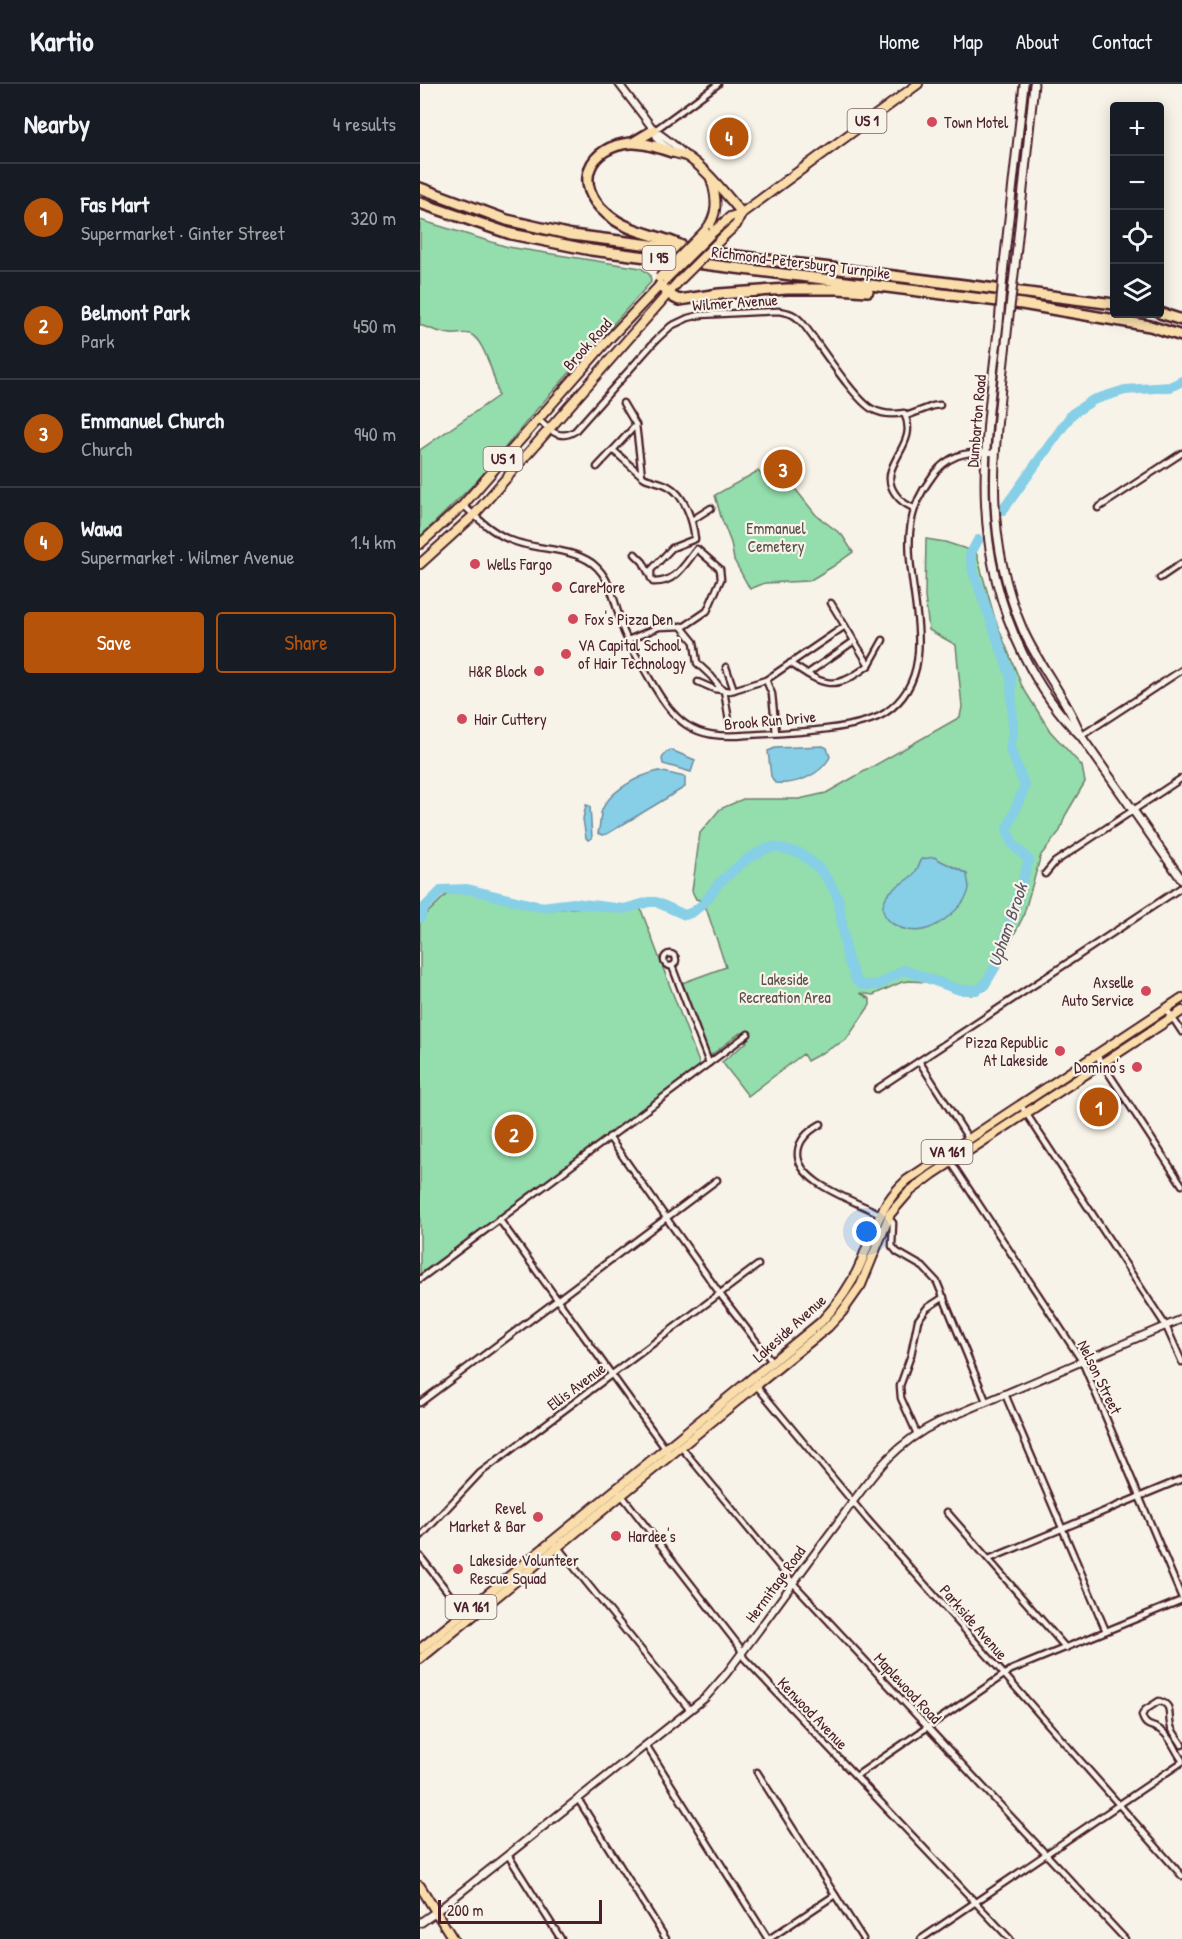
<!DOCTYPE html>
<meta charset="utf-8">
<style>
:root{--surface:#171b24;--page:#242831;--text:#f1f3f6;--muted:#9ea1a6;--line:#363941;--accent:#b45309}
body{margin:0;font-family:"Patrick Hand",sans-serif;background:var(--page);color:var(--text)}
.controls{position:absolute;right:18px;top:18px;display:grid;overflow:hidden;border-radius:6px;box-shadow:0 3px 15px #0003}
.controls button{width:54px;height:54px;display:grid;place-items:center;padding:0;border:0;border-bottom:2px solid var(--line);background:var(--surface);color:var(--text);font:30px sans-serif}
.scale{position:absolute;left:18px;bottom:15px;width:164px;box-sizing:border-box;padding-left:6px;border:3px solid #4a1f2b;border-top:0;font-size:16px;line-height:21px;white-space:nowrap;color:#4a1f2b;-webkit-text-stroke:4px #f7f3e8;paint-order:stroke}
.you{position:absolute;left:447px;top:1148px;width:21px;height:21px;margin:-15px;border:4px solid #fff;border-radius:50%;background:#1a73e8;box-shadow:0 0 0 9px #1a73e833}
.badge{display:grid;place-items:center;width:39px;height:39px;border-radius:50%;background:var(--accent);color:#fff;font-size:20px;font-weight:700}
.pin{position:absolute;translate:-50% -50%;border:3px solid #fff;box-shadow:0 2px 6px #0006}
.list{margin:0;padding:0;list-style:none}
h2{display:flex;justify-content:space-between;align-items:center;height:78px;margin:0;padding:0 24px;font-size:26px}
h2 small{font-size:20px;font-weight:400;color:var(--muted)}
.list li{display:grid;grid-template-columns:39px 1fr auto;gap:18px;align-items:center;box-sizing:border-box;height:108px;padding:0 24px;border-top:2px solid var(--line)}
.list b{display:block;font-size:22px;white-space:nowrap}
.list p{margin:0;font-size:20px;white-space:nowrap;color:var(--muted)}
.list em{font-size:20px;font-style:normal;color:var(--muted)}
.actions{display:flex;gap:12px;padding:18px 24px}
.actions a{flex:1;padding:14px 0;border:2px solid var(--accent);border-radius:6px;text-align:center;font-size:21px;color:var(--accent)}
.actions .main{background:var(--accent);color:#fff}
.icon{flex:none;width:33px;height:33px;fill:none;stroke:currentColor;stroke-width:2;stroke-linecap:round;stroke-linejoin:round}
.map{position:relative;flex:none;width:762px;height:1855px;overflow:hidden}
header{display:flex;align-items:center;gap:36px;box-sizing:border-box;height:84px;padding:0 30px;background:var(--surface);border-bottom:2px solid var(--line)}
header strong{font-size:28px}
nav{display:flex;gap:33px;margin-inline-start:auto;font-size:21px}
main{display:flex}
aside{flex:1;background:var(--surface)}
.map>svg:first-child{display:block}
.green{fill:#94ddac;stroke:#6f7e6c;stroke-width:1.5}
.water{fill:#86cfe7;stroke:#6e899c;stroke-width:1.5}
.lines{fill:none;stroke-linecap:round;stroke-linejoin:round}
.river{stroke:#86cfe7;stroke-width:10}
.minor-casing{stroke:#4a1f2b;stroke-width:9}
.tertiary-casing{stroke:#4a1f2b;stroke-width:10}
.secondary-casing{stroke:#4a1f2b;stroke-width:11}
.primary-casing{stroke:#4a1f2b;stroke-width:12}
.motorway-casing{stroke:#4a1f2b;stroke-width:14}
.minor{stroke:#f7f3e8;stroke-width:4.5}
.tertiary{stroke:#f7f3e8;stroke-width:6}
.secondary{stroke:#f7f3e8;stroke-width:7}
.primary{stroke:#f9ddab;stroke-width:8}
.motorway{stroke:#f9ddab;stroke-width:9}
.secondary-bridge-casing{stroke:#4a1f2b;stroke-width:11;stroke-linecap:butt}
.primary-bridge-casing{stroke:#4a1f2b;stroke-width:12;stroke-linecap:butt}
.secondary-bridge{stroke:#f7f3e8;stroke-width:7}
.primary-bridge{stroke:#f9ddab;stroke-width:8}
.poi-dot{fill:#d1495b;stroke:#f7f3e8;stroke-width:2}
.labels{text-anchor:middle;stroke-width:4.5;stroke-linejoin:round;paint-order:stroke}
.shield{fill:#f7f3e8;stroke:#7e5f64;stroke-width:1.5}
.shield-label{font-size:15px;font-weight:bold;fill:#4a1f2b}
.poi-label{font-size:16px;fill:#4a1f2b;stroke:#f7f3e8;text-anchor:start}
.street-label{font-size:16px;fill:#4a1f2b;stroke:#f7f3e8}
.park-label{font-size:16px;fill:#5c4e4b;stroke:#f7f3e8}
.water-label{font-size:18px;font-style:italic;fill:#5c5463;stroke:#f7f3e8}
</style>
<header>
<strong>Kartio</strong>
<nav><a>Home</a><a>Map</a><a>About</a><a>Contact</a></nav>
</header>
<main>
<aside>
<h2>Nearby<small>4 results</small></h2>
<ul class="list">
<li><span class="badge">1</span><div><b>Fas Mart</b><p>Supermarket · Ginter Street</p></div><em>320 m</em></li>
<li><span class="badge">2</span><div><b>Belmont Park</b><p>Park</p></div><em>450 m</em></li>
<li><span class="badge">3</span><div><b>Emmanuel Church</b><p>Church</p></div><em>940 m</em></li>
<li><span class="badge">4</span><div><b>Wawa</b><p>Supermarket · Wilmer Avenue</p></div><em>1.4 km</em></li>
</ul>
<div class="actions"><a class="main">Save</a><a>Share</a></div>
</aside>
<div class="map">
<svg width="762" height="1855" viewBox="0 0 762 1855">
<rect width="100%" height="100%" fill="#f7f3e8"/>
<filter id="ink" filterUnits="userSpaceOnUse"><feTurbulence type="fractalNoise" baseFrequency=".0167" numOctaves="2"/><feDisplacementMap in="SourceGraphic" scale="12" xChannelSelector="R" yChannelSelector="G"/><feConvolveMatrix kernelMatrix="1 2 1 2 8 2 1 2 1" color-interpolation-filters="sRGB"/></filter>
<g filter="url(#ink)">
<g class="green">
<path d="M0,136L88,163L221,184L230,191L231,198L118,324L59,395L0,453V366L78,312C76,298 64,255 50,250C44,248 37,251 31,250C20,249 11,245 0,241Z"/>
<polygon points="338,387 351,403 365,392 396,431 422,451 433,468 412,483 389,497 345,499 330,505 314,476 311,459 301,433 295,411"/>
<polygon points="506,455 525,458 556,468 575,535 602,602 630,647 662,682 665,698 645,732 640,747 621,771 603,833 566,906 551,911 506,898 490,897 482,898 453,911 440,909 450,915 450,921 426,956 387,977 383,970 328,1012 302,978 327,958 320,949 290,972 262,899 306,883 285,821 286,818 276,815 272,807 280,749 300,725 323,715 379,715 406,709 540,633 542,623 536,561 509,546 505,513"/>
<polygon points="37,807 69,810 126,826 165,823 220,823 281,984 0,1190 0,836 27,810"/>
</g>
<g class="water">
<path d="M403,662L407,664L410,673C400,692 375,701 355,699L351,692L348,667L355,664Z"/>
<polygon points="251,666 275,676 271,688 243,680 242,675 246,668"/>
<path d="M239,687L265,693V703L187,750L182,751L178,749C180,742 180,736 181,729C187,708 219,691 239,687Z"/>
<polygon points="166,721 170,722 172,754 168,756 166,754 163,735"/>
<path d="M514,773C525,780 536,783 547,790C547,794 549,800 549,804C547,821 519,843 503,846C485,850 455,837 465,815C470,804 484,799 493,791C497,787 499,780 502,775Z"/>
</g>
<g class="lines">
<g class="river">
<polyline points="583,426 652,330 673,316 705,306 750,303 762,297"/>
<polyline points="0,834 5,823 22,806 47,805 121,823 154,819 204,825 229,818 236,818 265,831 273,828 284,819 299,799 327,775 348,764 356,763 380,769 400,785 410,799 418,814 427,873 436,896 442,901 458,901 484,886 540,906 556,906 564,902 576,882 609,776 593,761 587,746 605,702 590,665 593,649 591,593 553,487 550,471 558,456"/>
</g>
<g class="minor-casing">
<g id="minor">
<polyline points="235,46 298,0"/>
<polyline points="203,319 216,341"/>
<polyline points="486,332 513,322 520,321"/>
<path d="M118,335C130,346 139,357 155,347L236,256L251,242L268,234L280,231L357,227C370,228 376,231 384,241C399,260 434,315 452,325C463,331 473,331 484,329C496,353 477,367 471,387C466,404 480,419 494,424"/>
<polyline points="177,383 193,366"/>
<path d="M43,421C60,437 79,455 103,460C125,466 152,465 172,479C194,496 195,525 204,548C210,563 220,577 228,592C255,639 271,656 327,651C361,649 438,647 465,629C526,588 484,506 490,447C492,428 498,412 509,397C526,370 545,367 575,369"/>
<polyline points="678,424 762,369"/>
<polyline points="272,436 291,424"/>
<polyline points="215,470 223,478 230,492"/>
<polyline points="740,494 762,479"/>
<polyline points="411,519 425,542"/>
<polyline points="261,542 274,558 277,579 291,592 302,606 310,607 346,596 352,610 356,649"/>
<path d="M208,556L239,543L265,542L287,527L301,495L300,485L277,465C264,481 256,499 233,498L231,495V486L252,464L275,455C273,437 265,411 248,402C241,398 232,397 225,394L222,392L193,366L216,341L222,392"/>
<polyline points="449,581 463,556"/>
<polyline points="306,583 314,606"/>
<polyline points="387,590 434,557"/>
<path d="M346,596L425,542L449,581C414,608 404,602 370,579"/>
<polyline points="278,598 294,605 302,606"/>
<polyline points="304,606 309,637"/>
<polyline points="661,652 762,586"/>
<polyline points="625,790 635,778 762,694"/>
<circle cx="250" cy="876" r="6"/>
<polyline points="252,882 289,979"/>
<polyline points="746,924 762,948"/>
<polyline points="676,970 762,1101"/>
<polyline points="499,977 548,1054"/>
<polyline points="457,1005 762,803"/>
<polyline points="600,1020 746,1242 762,1278"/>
<path d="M401,1040C390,1046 379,1055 378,1068C375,1099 437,1117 460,1130"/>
<polyline points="189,1053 303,1214 353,1279"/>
<polyline points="525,1069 662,1277 762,1514"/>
<polyline points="468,1133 473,1139 472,1162 477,1168 503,1183 517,1198 566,1317"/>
<polyline points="79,1135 250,1371"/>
<polyline points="0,1195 328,950"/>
<polyline points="335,1300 447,1435 762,1792"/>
<polyline points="585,1310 686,1547"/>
<polyline points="0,1319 297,1096"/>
<polyline points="497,1350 481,1314 480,1302 491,1271 498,1236 507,1224 524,1213"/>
<polyline points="261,1363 373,1499 705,1855"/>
<polyline points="200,1409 319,1562 324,1574 590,1855"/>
<polyline points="527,1428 646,1564"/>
<polyline points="0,1453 60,1389 338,1181"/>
<polyline points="136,1461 270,1626"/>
<polyline points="0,1472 44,1529"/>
<polyline points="569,1475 762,1395"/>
<polyline points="226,1661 348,1855"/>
<path d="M762,1661C759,1655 753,1649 751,1643C747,1631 754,1621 739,1617L725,1626L722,1631C725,1645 734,1640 743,1648C751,1654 756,1668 762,1676"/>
<polyline points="337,1688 443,1855"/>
<polyline points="436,1692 591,1586 762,1516"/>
<polyline points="158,1715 246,1855"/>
<polyline points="88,1771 141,1855"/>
<polyline points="349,1855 415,1811"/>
<polyline points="501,1855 762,1678"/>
</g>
</g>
<g class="tertiary-casing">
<g id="tertiary">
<polyline points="199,0 234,46 238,56 249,65"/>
<path d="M235,47C243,52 260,65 266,72"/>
<path d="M16,1828L285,1614L306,1590C342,1542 377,1493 413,1445C446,1401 467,1363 519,1338L762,1235"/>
</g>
</g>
<g class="secondary-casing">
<g id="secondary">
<polyline points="584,180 604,0"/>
<polyline points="595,182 614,0"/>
<path d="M579,239C565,358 548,458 603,570C618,600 637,629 661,652L762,796"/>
<path d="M588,240C577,349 558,440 603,546C619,582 646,613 660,649"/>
<polyline points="0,1839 16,1828"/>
</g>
</g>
<g class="primary-casing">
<g id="primary">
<path d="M252,68C258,71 264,70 269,74C290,89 305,110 322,129"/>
<path d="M285,147C299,131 297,114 291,95"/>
<polyline points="293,148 310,133 322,129 498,0"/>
<polyline points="306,150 316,141 322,129"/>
<polyline points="0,460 43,421 187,257 243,198"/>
<polyline points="0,480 54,431 259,197"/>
<path d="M0,1565L401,1238C417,1221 431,1202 440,1181C454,1147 459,1121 487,1096L762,914"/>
<polyline points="0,1575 408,1243 422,1228 441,1201 470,1130 489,1108 513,1090 762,927"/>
<polyline points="0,1802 33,1855"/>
</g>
</g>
<g class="motorway-casing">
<g id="motorway">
<polyline points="214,58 234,46"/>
<path d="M252,68C239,64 225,58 211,59C169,62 152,100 186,129C208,149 237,150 262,162"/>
<polyline points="0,104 87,136 152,151 694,220"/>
<polyline points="0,119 91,150 171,166 602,220 730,242 762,252"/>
<polyline points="240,201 253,213 259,216 299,210 367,205 418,205 448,207"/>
<polyline points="740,229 762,236"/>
</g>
</g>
<use href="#minor" class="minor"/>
<use href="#tertiary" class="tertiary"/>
<use href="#secondary" class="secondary"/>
<use href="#primary" class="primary"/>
<use href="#motorway" class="motorway"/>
<g class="secondary-bridge-casing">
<g id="secondary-bridge">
<polyline points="579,239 584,180"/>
<polyline points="588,240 595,182"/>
</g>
</g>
<g class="primary-bridge-casing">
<g id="primary-bridge">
<polyline points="239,194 285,147"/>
<polyline points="246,195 293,148"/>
<polyline points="259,197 306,150"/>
</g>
</g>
<use href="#secondary-bridge" class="secondary-bridge"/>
<use href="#primary-bridge" class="primary-bridge"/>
</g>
</g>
<g class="poi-dot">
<circle cx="512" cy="38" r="6"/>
<circle cx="55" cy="480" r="6"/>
<circle cx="137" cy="503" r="6"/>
<circle cx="153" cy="535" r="6"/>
<circle cx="146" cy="570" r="6"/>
<circle cx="119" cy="587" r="6"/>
<circle cx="42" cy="635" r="6"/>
<circle cx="726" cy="907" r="6"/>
<circle cx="640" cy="967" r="6"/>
<circle cx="717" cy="983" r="6"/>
<circle cx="118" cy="1433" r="6"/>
<circle cx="196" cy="1452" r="6"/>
<circle cx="38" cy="1485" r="6"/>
</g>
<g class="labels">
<g class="shield">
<rect x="427.5" y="25" width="39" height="24" rx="4.5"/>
<rect x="222.5" y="162" width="33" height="24" rx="4.5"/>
<rect x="63.5" y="363" width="39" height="24" rx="4.5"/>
<rect x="501.5" y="1056" width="51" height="24" rx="4.5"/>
<rect x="25.5" y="1511" width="51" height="24" rx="4.5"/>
</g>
<g class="shield-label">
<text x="447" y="42">US 1</text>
<text x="239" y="179">I 95</text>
<text x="83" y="380">US 1</text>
<text x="527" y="1073">VA 161</text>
<text x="51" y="1528">VA 161</text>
</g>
<g class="poi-label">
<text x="524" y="44">Town Motel</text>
<text x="67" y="486">Wells Fargo</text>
<text x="149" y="509">CareMore</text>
<text x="165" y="541">Fox's Pizza Den</text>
<text x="158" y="567">VA Capital School<tspan x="158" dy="18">of Hair Technology</tspan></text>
<text x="107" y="593" text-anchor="end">H&amp;R Block</text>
<text x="54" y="641">Hair Cuttery</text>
<text x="714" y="904" text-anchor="end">Axselle<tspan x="714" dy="18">Auto Service</tspan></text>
<text x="628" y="964" text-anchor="end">Pizza Republic<tspan x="628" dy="18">At Lakeside</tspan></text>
<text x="705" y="989" text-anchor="end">Domino's</text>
<text x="106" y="1430" text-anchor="end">Revel<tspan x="106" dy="18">Market &amp; Bar</tspan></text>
<text x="208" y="1458">Hardee's</text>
<text x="50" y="1482">Lakeside Volunteer<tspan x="50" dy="18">Rescue Squad</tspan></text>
</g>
<g class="street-label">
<text transform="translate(381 178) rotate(7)" y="6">Richmond-Petersburg Turnpike</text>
<text transform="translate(315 218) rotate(-4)" y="6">Wilmer Avenue</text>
<text transform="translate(167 260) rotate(-48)" y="6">Brook Road</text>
<text transform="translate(556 337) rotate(-85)" y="6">Dumbarton Road</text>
<text transform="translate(350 636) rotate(-5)" y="6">Brook Run Drive</text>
<text transform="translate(369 1244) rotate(-42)" y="6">Lakeside Avenue</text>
<text transform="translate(680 1293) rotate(64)" y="6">Nelson Street</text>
<text transform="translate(156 1302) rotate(-37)" y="6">Ellis Avenue</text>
<text transform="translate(355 1500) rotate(-54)" y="6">Hermitage Road</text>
<text transform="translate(554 1538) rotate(49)" y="6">Parkside Avenue</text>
<text transform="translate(488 1604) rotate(47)" y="6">Maplewood Road</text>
<text transform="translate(393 1629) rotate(46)" y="6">Kenwood Avenue</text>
</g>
<g class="park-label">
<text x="356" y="450">Emmanuel<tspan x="356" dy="18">Cemetery</tspan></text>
<text x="365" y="901">Lakeside<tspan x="365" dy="18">Recreation Area</tspan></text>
</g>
<g class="water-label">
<text transform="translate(588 841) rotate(-71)" y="6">Upham Brook</text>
</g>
</g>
</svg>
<div class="controls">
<button>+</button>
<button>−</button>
<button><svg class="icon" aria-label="locate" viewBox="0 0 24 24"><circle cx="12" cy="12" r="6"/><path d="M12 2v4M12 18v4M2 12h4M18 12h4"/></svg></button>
<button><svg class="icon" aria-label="layers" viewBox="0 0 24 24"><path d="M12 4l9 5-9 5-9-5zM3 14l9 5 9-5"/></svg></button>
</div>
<div class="scale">200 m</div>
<div class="you"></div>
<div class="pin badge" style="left:679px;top:1023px">1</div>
<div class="pin badge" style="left:94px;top:1050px">2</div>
<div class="pin badge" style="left:363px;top:385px">3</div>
<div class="pin badge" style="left:309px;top:53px">4</div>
</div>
</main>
